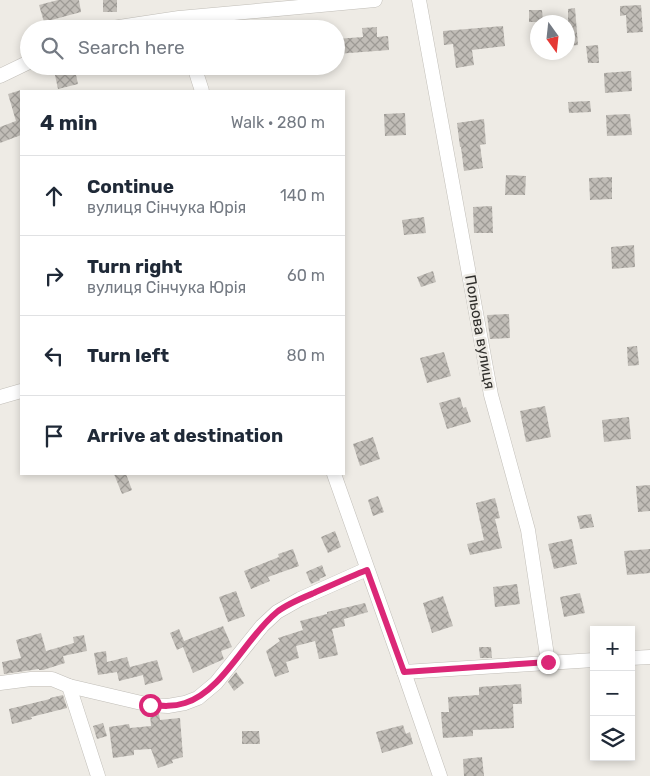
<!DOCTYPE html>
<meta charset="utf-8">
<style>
:root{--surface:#fff;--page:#f2f2f3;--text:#1f2937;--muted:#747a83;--line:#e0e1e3}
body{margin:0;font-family:Rubik,sans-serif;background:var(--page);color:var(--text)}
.controls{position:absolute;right:15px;bottom:15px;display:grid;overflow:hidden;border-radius:0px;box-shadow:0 2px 8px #0003}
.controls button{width:45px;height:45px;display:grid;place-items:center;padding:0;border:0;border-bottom:1px solid var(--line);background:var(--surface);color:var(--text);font:25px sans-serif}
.compass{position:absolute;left:530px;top:15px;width:45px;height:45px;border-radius:50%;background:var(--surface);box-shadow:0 2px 8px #0003;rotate:165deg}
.stop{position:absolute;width:15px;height:15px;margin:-11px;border:4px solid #db2777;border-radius:50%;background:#fff}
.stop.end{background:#db2777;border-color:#fff;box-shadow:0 1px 5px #0008}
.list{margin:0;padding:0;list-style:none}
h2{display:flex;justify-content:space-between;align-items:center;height:65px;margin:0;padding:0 20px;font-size:21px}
h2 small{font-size:16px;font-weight:400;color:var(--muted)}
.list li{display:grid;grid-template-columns:32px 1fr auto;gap:15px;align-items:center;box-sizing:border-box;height:80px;padding:0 20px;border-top:1px solid var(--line)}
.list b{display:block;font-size:19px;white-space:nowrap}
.list p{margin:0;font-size:16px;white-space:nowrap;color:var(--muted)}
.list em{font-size:16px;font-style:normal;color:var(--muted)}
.icon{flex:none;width:28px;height:28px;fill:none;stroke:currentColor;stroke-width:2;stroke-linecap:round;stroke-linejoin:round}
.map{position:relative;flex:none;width:650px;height:776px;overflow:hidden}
.search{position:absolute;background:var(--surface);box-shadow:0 2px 8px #0003;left:20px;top:20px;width:325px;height:55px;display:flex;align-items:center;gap:12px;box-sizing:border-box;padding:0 18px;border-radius:28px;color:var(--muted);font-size:19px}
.panel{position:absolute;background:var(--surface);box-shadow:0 2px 8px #0003;left:20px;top:90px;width:325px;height:385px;border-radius:0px}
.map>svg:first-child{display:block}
.building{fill:url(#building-cross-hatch)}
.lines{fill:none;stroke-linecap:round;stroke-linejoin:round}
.minor-casing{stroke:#c1beb8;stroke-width:15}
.minor{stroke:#fff;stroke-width:14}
.route{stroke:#db2777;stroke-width:6}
.labels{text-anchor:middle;stroke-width:5;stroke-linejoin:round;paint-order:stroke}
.street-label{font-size:15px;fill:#2e2d2a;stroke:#eeebe5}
</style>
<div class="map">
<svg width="650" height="776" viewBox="0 0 650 776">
<defs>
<pattern id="building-cross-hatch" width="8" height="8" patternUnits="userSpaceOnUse" patternTransform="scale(1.25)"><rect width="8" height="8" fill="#c1bdb7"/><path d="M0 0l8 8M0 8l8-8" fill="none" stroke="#9d9a95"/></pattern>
</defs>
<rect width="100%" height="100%" fill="#eeebe5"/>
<g class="building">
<polygon points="58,0 79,0 81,12 44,22 39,5"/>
<rect x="103" y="0" width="14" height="12"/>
<polygon points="641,5 643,32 627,33 626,15 620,16 620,6"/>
<polygon points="575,8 578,45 568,46 568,9"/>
<polygon points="529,10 542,10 543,22 529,22"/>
<polygon points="503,26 505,46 472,50 474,65 456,68 453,44 444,45 443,31"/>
<polygon points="377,27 377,37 388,36 389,50 336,54 336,39 363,37 362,28"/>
<polygon points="598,45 599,63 588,63 586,46"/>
<polygon points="53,66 74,66 78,84 58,89"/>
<polygon points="631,71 632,91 605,93 604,73"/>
<polygon points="21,90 21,135 0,143 0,127 16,121 8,94"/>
<polygon points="590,101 591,112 569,113 568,102"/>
<polygon points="405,113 406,135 385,136 384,114"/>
<polygon points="630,114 632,135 607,136 606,115"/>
<polygon points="484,119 486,144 480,145 483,168 464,171 461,147 460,147 457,123"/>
<polygon points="506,175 526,176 525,195 505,195"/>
<polygon points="612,177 612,199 590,200 589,178"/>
<polygon points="492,206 493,233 474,233 473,207"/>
<polygon points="424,217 426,233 404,235 402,220"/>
<polygon points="634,245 635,267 612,269 611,247"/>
<polygon points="433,271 436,282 421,287 417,277"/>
<polygon points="509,314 510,338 490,339 487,315"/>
<polygon points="637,346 639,365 628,366 627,347"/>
<polygon points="444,352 451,376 427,383 420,358"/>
<polygon points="460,397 463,408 466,407 471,422 447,429 439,403"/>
<polygon points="545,406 551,437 526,442 520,411"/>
<polygon points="629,417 631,439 604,442 602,420"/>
<polygon points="373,437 380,459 360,466 353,444"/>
<polygon points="114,474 126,474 132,490 122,494"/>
<polygon points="650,485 650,511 638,512 636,486"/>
<polygon points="378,496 384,512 373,516 368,500"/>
<polygon points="495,498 500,518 495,519 502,548 470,555 467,544 484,540 476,503"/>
<polygon points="591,514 594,527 580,529 577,516"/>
<polygon points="335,531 341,547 328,553 321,537"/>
<polygon points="572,539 577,564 554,569 548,544"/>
<polygon points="293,549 299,566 268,577 270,581 251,589 244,571 279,557 278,554"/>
<polygon points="650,549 650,573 627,575 624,551"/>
<polygon points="322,565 326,576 319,579 320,580 311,584 306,572"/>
<polygon points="517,584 520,604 495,607 493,587"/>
<polygon points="236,591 245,616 228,622 219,597"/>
<polygon points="580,593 585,613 564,617 560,597"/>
<polygon points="443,596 453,626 432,633 423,603"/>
<polygon points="365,603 368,612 344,619 345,626 332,629 338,655 319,659 315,641 296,646 299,658 286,662 289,672 275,677 266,651 280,641 278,638 303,630 300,621 327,614 327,612"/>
<polygon points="223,626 232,647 221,651 224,659 193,673 183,647 177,650 170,633 179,629 184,641"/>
<polygon points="41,633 46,651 74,643 73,637 84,635 87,651 63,656 65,663 43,670 39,670 39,669 4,674 2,662 21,658 16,640"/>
<polygon points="479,647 491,647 492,658 480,658"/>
<polygon points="106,651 107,662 127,657 130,667 157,660 163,680 145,685 143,675 119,681 117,672 98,675 94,653"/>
<polygon points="236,672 244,683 234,691 228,682"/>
<polygon points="521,684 522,704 513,704 514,728 473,730 473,736 443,738 441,712 449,712 448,697 479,695 479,687"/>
<polygon points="63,695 67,708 31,717 32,719 12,724 9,709 50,699 50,698"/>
<polygon points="150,714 159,714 160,720 180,718 183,757 172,760 173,763 158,768 151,749 134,750 134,755 113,758 109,727 129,724 130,728 151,726"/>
<polygon points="103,723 107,736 97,739 93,726"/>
<polygon points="403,725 406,734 410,732 413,744 382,753 376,732"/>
<polygon points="242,731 259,731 260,744 242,744"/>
<polygon points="482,757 484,776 464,776 463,759"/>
</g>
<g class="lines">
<g class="minor-casing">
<g id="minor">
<polyline points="419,0 491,395 528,530 548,662"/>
<polyline points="106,29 179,18 375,0"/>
<polyline points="194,66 202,91"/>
<polyline points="0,76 29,62"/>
<polyline points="0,397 21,391"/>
<polyline points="334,474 404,672 440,776"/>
<polyline points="631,658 650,657"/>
<polyline points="404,672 594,660"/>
<polyline points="0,683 31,679 52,679 69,686 150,705 168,706 185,703 198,698 216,683 262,626 277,612 300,599 367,569"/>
<polyline points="69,686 98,776"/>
</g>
</g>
<use href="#minor" class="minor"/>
</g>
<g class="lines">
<path class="route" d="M150,705C162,706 173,707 185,703C223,691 246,637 277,612C287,604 302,598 314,593C332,585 349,577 367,570L404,672L548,662"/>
</g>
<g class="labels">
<g class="street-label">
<text transform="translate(480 332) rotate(80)" y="5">Польова вулиця</text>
</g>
</g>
</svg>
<div class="controls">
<button>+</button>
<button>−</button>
<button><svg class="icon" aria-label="layers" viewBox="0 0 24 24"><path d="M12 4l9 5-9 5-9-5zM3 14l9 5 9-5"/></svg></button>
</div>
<svg class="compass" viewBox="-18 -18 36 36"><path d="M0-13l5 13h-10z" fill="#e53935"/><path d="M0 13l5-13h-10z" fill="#747a83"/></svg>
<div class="stop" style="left:150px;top:705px"></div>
<div class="stop end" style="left:548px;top:662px"></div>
<div class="search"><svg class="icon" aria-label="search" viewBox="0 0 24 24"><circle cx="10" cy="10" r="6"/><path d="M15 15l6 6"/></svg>Search here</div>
<section class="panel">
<h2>4 min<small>Walk · 280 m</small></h2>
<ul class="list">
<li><svg class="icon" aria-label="ahead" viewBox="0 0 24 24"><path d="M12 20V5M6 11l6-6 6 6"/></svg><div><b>Continue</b><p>вулиця Сінчука Юрія</p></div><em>140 m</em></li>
<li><svg class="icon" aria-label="right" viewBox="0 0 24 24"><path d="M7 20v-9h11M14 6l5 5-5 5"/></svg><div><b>Turn right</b><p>вулиця Сінчука Юрія</p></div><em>60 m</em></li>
<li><svg class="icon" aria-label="left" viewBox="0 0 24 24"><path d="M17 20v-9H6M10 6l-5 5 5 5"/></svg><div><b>Turn left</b></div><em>80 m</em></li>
<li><svg class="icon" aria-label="arrive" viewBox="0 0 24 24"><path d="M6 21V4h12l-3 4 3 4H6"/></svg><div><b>Arrive at destination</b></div></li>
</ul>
</section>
</div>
